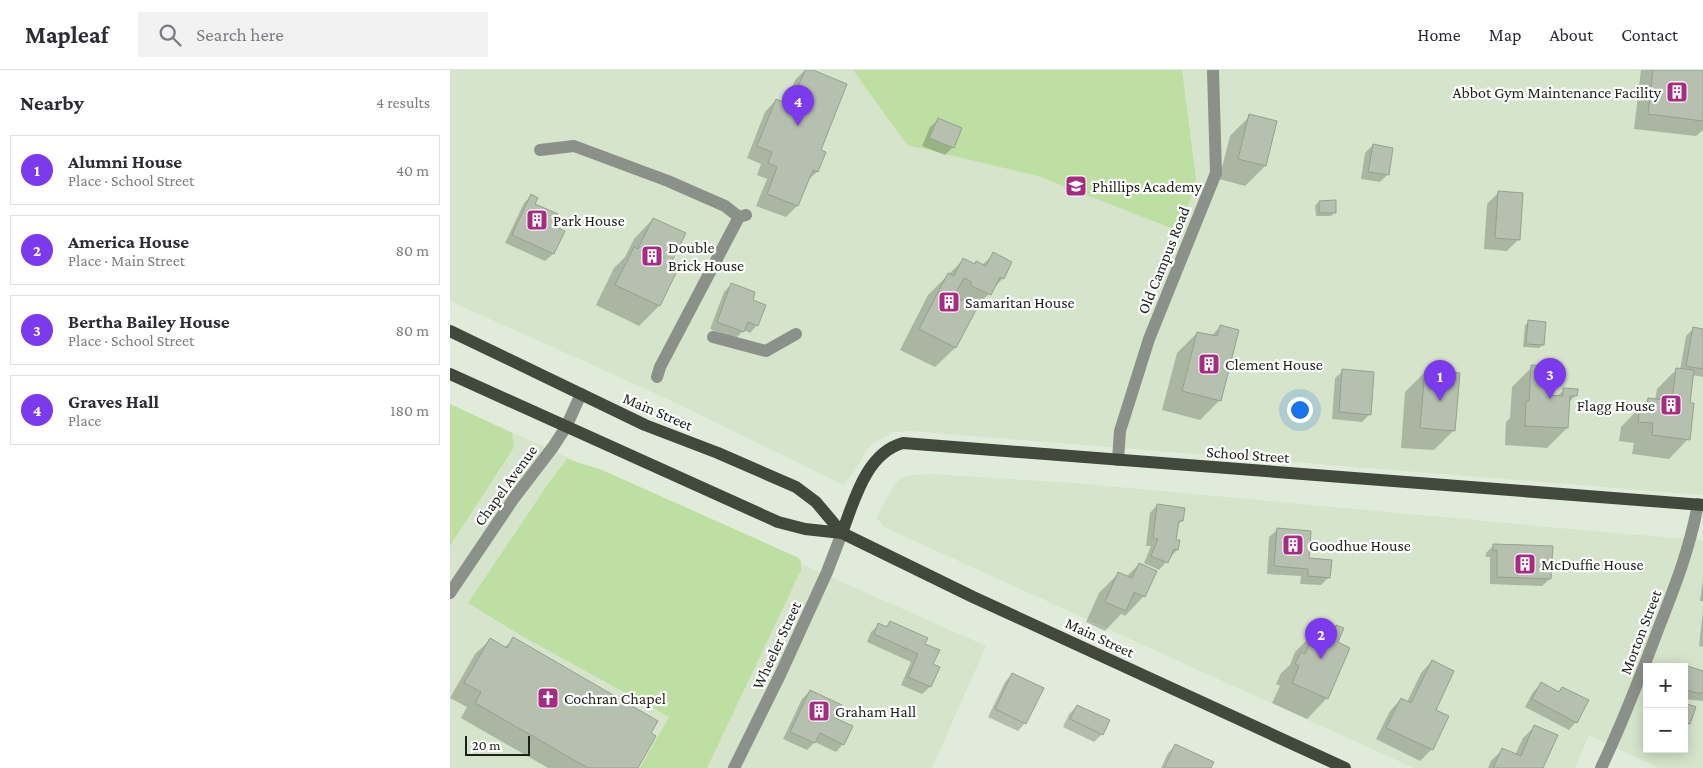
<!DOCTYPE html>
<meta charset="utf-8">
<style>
:root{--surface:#fff;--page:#f2f2f3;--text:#2b2b33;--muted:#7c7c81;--line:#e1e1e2;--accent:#7c3aed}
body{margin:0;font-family:"Crimson Pro",serif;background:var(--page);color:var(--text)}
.controls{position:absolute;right:15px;bottom:15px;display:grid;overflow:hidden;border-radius:0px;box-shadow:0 2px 12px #0003}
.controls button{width:45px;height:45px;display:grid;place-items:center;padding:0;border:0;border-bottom:1px solid var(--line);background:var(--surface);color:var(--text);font:25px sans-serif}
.scale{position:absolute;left:15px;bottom:12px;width:65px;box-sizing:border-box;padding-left:5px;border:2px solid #1d211a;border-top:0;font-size:14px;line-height:18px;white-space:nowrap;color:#1d211a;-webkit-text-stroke:4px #fff;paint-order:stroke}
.you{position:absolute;left:849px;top:339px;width:18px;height:18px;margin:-12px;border:4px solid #fff;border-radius:50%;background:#1a73e8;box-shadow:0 0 0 8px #1a73e833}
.badge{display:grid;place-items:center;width:32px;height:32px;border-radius:50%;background:var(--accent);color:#fff;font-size:16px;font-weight:700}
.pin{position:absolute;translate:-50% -41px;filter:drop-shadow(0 1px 2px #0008)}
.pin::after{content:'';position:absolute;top:26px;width:18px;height:15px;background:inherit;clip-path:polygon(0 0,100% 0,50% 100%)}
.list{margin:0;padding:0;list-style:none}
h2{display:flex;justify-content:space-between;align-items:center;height:65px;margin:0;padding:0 20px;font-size:21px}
h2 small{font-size:16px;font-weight:400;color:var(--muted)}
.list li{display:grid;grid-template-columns:32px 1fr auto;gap:15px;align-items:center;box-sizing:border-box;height:70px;margin:0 10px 10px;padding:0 10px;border:1px solid var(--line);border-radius:0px}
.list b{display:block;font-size:19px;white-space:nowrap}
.list p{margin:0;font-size:16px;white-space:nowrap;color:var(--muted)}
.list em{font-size:16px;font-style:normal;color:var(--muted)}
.icon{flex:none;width:28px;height:28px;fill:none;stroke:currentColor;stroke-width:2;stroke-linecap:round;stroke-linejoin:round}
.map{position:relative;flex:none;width:1253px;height:698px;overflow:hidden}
header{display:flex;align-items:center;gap:30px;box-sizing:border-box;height:70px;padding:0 25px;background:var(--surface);border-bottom:1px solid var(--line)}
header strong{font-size:24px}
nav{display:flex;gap:28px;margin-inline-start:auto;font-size:18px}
.search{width:350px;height:45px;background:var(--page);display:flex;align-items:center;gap:12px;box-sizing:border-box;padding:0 18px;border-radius:0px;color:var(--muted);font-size:19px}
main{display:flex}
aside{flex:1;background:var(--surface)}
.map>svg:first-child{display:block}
.built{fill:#d5e4ca;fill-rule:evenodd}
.green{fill:#bde0a2}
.shadow{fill:#0003}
.building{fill:#b6c0ae;stroke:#96a08f}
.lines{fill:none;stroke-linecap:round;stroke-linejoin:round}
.minor{stroke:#8b9088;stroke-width:12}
.major{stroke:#42493c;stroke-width:12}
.labels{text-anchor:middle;stroke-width:4.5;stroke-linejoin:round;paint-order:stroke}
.poi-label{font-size:16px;fill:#1d211a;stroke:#fff;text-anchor:start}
.street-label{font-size:16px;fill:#1d211a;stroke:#fff}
</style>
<header>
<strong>Mapleaf</strong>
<div class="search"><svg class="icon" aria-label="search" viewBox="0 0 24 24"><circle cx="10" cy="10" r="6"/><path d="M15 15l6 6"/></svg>Search here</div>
<nav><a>Home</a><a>Map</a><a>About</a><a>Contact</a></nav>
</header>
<main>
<aside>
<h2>Nearby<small>4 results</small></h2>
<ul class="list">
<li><span class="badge">1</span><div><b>Alumni House</b><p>Place · School Street</p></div><em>40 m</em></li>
<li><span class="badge">2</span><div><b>America House</b><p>Place · Main Street</p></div><em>80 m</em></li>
<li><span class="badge">3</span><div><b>Bertha Bailey House</b><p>Place · School Street</p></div><em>80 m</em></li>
<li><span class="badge">4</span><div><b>Graves Hall</b><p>Place</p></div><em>180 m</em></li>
</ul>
</aside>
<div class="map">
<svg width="1253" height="698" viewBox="0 0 1253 698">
<rect width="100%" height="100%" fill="#e1ebd9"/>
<g class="built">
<polygon points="0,0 1253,0 1253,425 461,361 443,362 423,373 415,382 408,396 394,415 209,325 0,231"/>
<polygon points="0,334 302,472 536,576 482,698 0,698"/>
<path d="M480,404L624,413L1175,464L1253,470V698H1209L1139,665L1125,698H964L434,457L429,451L427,447L444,415L453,407L463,405ZM1197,597H1234V679H1197Z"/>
</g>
<g class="green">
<polygon points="403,0 732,0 746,109 731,162 588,106 457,75"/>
<polygon points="0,334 62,363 64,377 0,476"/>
<polygon points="117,389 152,400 347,487 351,491 351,500 257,698 190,698 219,647 72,566 18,533 96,417"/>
</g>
<g class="shadow">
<polygon points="355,0 359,0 370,81 374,83 367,102 357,111 347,136 336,147 306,136 317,109 307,105 311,94 297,88 315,42 326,30 335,34 345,10"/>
<polygon points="1191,0 1253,0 1253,60 1246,66 1184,59"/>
<polygon points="800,46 815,96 795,116 769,109 780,66"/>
<polygon points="488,50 510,59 502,78 495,85 472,76 480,57"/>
<polygon points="923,75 937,105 930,112 911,109 915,83"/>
<polygon points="1048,123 1069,169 1057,181 1034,179 1037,134"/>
<polygon points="81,126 83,134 101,156 113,161 103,184 95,191 55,173 74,133"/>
<polygon points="869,132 885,142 881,146 866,146 865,135"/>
<polygon points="203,149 219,194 228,197 209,236 189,256 146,235 164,198 175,187 184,169"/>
<polygon points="544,184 561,192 553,208 524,240 505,278 485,297 450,280 478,225 513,190 524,195 532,195"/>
<polygon points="282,214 301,230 307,255 300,263 294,260 285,269 260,259 274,222"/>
<polygon points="1079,252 1093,275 1089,278 1073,277 1075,255"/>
<polygon points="770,257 770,330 750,350 712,340 727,283 747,263 761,266"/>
<polygon points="1243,259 1253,260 1253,307 1242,305 1239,334 1238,369 1219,389 1182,384 1184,373 1169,371 1171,357 1198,329 1205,330 1207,319 1227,299 1230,300 1236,266"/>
<polygon points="1082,297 1097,326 1106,327 1114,320 1126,325 1118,333 1117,358 1097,378 1055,375 1056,352 1060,348 1062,317"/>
<polygon points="893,301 920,344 912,352 882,349 885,308"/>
<polygon points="975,302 1004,360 984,380 951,378 955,322"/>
<polygon points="707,435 732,451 727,455 725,471 727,480 709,500 694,493 701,476 696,476 700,443"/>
<polygon points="827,460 879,507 871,515 850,514 851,506 817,504 819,467"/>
<polygon points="1044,475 1100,509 1092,516 1040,514 1040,487 1036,487 1036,483"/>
<polygon points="689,494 694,526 675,546 671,544 655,561 636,552 649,523 669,503 676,507"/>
<polygon points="1253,508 1253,531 1250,531"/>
<polygon points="1253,540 1253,577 1249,576"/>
<polygon points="440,552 473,574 482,595 488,598 480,617 472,624 451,615 461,592 417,572 421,562 429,555 435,558"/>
<polygon points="887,557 886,572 899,578 876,629 857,649 822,633 830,616 826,614 831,603 840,595 845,582 865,562 876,567"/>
<polygon points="63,569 199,664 186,698 98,698 11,648 17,637 0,628 25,584 40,570 54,578"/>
<polygon points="982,591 984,640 997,647 982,679 970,691 926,669 940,641 951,629 957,632 971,603"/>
<polygon points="1228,594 1253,602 1251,607 1253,607 1253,631 1234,629 1234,597 1225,597"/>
<polygon points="562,604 575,653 568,661 538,647 555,612"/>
<polygon points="1091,614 1108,622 1112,618 1126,652 1119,660 1075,637 1083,622"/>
<polygon points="360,621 393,674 386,682 365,672 357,680 333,669 352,629"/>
<polygon points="1234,634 1239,654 1234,659"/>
<polygon points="627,636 652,664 644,672 613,657 619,644"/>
<polygon points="1085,656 1092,698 1038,698 1041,691 1052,680 1065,685 1073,668"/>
<polygon points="726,675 760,698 711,698 718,683"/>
</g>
<g class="building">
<polygon points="355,0 363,0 397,14 371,80 376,82 368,102 363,100 348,136 317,124 327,97 318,93 322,82 307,76 326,29 341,35"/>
<polygon points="1203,0 1253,0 1253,51 1198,44"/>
<polygon points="799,44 827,51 816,96 788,89"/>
<polygon points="488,48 512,58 504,78 479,68"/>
<polygon points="923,74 943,78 939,105 918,102"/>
<polygon points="1048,121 1073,123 1070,170 1045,168"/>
<polygon points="81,124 88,128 85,134 108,144 102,155 115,161 104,184 62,165"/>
<polygon points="886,130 886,143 869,143 869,131"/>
<polygon points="203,148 236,163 221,193 229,197 210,236 165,215 184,177 188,179"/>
<polygon points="543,182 562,192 554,209 550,207 541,225 520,215 522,212 514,208 504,226 527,238 506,278 469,259 498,203 504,206 513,188 525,194 526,191 536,196"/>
<polygon points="281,213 305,222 303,230 316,235 308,256 298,252 294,262 267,252"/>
<polygon points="1078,250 1096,252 1094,275 1076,274"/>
<polygon points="770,255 789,260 771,331 732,321 747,262 767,266"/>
<polygon points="1243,257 1253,259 1253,299 1236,296"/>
<polygon points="1081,295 1099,296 1098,325 1113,326 1113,318 1128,319 1127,326 1120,326 1118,358 1075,356 1076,331 1079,331"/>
<polygon points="1226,298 1244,300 1240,333 1244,333 1240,370 1202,365 1203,353 1188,352 1190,336 1197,337 1198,328 1222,331"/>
<polygon points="892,299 924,302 921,345 889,342"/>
<polygon points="975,300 1010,303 1005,361 970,358"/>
<polygon points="707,434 735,438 733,451 729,451 726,470 730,470 728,480 724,479 718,493 701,486 708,469 703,468"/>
<polygon points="827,458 861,461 859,488 882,490 880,508 858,506 858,499 824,496"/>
<polygon points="1043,474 1103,476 1101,509 1047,507 1047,480 1043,480"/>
<polygon points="689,493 707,501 695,527 684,522 676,541 655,532 668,502 682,508"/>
<polygon points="440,551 478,568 475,574 490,580 483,594 490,597 481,617 458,607 468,584 424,564 428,553 437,557"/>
<polygon points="886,555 894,558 888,572 900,578 878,629 842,613 849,596 845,594 851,582 855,584 865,561 881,568"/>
<polygon points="63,567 208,651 201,663 206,666 188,698 138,698 25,633 31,622 14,613 40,568 57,578"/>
<polygon points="982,590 1004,601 986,640 999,646 983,680 936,658 951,628 961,633"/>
<polygon points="1228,593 1253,601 1253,623 1247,623 1236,620 1234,624 1234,597 1226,597"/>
<polygon points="562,603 594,618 576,654 545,639"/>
<polygon points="1091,612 1109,622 1112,617 1139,630 1127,653 1082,629"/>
<polygon points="360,620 392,635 385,648 403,656 394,675 370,663 365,673 340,662"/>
<polygon points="1234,633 1246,637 1240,654 1234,652"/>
<polygon points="627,635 660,650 653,665 620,649"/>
<polygon points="1084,655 1108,665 1093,698 1043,698 1052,678 1071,686"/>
<polygon points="725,674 764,692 761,698 714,698"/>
</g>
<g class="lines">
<g class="minor">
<polyline points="90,80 124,76 218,111 275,136 289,147 296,145"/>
<polyline points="263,267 316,281 346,264"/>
<polyline points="207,307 210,297 289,147"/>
<polyline points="668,390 670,361 699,269 766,103 763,0"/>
<polyline points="0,523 64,428 103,377 116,357 131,324"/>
<polyline points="284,698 330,605 377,502 392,463"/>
<path d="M1151,698C1173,652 1191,605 1209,557C1225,516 1240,478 1248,434"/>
</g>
<g class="major">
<polyline points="0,261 195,355 268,383 346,417 366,432 392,463"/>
<polyline points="0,304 328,452 355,459 392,463 523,527 895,698"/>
<path d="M392,463C404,431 416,383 453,373L1253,435"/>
</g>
</g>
<defs>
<g id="building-square" transform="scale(1.125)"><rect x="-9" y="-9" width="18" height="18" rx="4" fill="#a52c83" stroke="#fff"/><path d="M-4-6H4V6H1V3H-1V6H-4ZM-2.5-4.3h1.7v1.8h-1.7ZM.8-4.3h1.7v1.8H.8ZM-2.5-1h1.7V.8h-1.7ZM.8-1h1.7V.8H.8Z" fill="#fff"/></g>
<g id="school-square" transform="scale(1.125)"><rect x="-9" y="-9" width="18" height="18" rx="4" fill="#a52c83" stroke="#fff"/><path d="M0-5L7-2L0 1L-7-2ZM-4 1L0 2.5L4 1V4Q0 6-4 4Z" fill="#fff"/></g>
<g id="church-square" transform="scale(1.125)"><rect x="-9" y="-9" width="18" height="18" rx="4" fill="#a52c83" stroke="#fff"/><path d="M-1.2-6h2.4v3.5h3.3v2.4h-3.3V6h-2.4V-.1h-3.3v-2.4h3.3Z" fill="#fff"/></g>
</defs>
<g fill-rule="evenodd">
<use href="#building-square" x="1227" y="22"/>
<use href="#school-square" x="626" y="116"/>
<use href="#building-square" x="87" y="150"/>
<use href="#building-square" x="202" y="186"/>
<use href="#building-square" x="499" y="232"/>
<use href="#building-square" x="759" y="294"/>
<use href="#building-square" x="1221" y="335"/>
<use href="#building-square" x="843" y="475"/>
<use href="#building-square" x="1075" y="494"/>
<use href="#church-square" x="98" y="628"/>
<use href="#building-square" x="369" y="641"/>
</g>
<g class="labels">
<g class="poi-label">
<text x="1211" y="28" text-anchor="end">Abbot Gym Maintenance Facility</text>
<text x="642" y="122">Phillips Academy</text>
<text x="103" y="156">Park House</text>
<text x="218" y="183">Double<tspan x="218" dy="18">Brick House</tspan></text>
<text x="515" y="238">Samaritan House</text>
<text x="775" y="300">Clement House</text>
<text x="1205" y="341" text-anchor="end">Flagg House</text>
<text x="859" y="481">Goodhue House</text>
<text x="1091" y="500">McDuffie House</text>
<text x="114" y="634">Cochran Chapel</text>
<text x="385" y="647">Graham Hall</text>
</g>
<g class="street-label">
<text transform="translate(713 190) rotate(-68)" y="6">Old Campus Road</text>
<text transform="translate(208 341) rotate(23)" y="6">Main Street</text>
<text transform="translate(798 384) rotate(4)" y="6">School Street</text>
<text transform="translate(55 415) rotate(-54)" y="6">Chapel Avenue</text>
<text transform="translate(1190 562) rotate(-69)" y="6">Morton Street</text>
<text transform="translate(650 567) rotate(25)" y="6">Main Street</text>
<text transform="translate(326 575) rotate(-65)" y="6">Wheeler Street</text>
</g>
</g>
</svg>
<div class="controls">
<button>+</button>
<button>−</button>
</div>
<div class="scale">20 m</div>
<div class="you"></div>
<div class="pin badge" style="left:990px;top:331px">1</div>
<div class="pin badge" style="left:871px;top:589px">2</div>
<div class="pin badge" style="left:1100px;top:329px">3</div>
<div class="pin badge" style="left:348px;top:56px">4</div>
</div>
</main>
